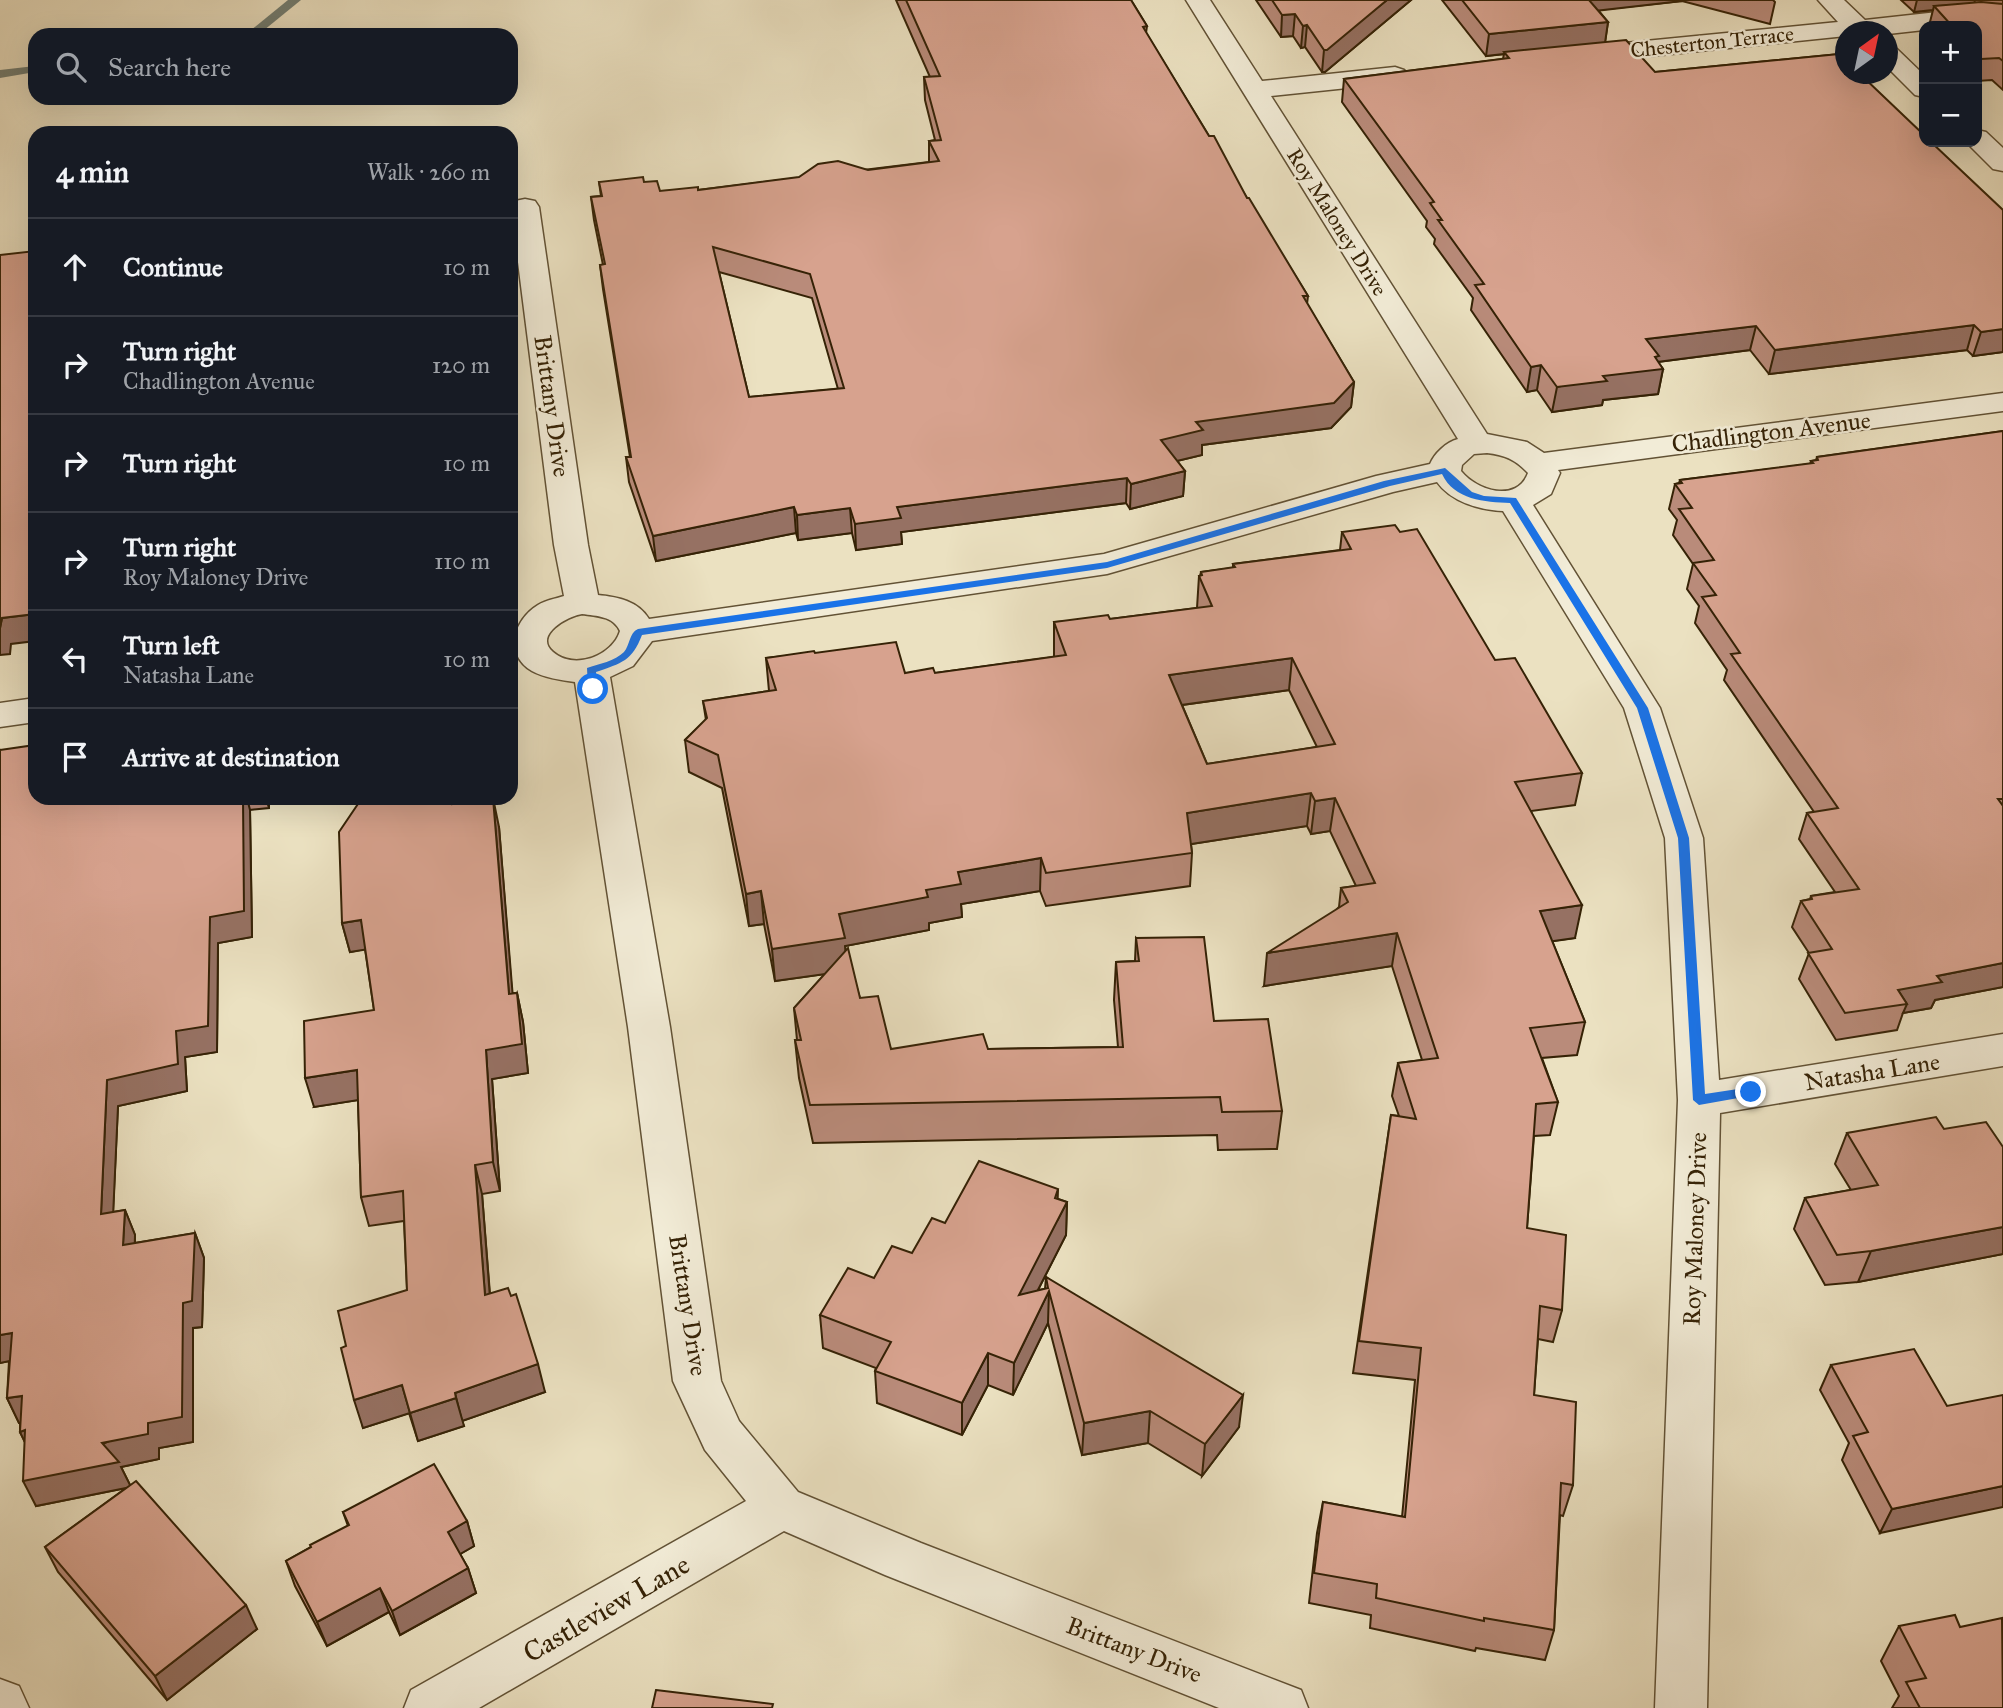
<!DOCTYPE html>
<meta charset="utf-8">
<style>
:root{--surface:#171b24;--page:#20242c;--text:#f1f3f6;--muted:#9ea1a6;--line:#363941}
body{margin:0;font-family:"IM FELL Great Primer",serif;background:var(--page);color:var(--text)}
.controls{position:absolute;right:21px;top:21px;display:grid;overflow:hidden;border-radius:14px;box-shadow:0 7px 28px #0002}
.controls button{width:63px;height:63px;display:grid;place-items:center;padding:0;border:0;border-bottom:2px solid var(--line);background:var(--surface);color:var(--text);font:35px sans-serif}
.compass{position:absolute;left:1835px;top:21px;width:63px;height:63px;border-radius:50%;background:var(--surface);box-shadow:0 7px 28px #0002;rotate:33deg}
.stop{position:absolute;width:21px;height:21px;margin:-16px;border:5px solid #1a73e8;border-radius:50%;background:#fff}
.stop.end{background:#1a73e8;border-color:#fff;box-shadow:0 2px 7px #0008}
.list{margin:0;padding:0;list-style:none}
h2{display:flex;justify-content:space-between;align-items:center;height:91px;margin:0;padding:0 28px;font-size:30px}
h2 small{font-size:23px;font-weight:400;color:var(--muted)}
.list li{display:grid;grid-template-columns:46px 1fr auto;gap:21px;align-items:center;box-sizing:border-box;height:98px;padding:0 28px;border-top:2px solid var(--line)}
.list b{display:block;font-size:26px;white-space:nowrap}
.list p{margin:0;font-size:23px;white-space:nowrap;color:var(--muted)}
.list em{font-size:23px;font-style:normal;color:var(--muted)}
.icon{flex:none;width:38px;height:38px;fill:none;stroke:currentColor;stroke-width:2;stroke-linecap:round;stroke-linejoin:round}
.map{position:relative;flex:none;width:2003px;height:1708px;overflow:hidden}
.search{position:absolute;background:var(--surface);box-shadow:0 7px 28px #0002;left:28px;top:28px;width:490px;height:77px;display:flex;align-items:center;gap:18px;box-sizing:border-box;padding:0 24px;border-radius:21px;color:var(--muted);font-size:26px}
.panel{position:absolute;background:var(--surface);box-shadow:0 7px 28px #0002;left:28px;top:126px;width:490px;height:679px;border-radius:21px}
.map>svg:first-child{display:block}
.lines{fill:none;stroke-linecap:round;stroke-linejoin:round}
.stream{fill:#727e73;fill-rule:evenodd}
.street-casing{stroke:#625235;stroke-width:3}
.street{fill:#f2ecd7;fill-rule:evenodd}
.wall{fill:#b98b7a;stroke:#352206;stroke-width:2;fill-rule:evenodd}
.shaded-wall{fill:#967163;stroke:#352206;stroke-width:2}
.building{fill:#d7a28e;stroke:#352206;stroke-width:2;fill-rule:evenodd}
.route{fill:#1a73e8}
.labels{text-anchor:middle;stroke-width:5;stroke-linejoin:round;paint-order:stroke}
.far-street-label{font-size:21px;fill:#352206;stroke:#f2ecd7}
.street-label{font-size:24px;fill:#352206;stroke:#f2ecd7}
.near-street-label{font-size:28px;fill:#352206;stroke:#f2ecd7}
</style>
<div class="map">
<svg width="2003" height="1708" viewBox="0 0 2003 1708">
<rect width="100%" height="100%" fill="#ebe1c1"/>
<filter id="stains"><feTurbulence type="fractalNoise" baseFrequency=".00286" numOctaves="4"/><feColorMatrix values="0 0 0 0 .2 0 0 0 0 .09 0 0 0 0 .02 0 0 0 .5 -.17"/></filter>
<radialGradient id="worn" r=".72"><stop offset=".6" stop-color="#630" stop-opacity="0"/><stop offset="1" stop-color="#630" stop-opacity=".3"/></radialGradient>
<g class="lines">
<g class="stream">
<polygon points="288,0 301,0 258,35 245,35"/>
<polygon points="35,66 35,72 0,78 0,70"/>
</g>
<g class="street-casing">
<g id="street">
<path d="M1186,0H1210L1262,81L1395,67L1404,70L1408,75L1404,80L1395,83L1271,96L1487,434L1527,442L1544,453L2003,393V411L1558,470L1560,473L1551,494L1533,505L1660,708L1703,838L1719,1080L2003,1034V1066L1720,1113L1707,1708H1655L1678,1100L1665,838L1624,708L1503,511C1480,510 1451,502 1437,482L1393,492L1107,574L652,641L633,666L610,677L670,1027L721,1381L739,1421L798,1492L921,1543L1301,1690L1308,1708H1219L885,1575L784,1531L479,1708H404L411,1690L746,1501L705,1450L673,1381L628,1027L575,682C561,680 545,678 532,671C504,655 513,620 538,605C546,600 555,599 564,596L554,545L511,207L515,201L525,199L535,201L539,207L588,545L598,595C618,597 638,601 649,619L1104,554L1376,476L1430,464C1434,454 1446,442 1458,439ZM1487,453C1505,455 1516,460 1528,473C1517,503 1477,491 1461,471L1462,465L1474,454ZM582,614C597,616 613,616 620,631C613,655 575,671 553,652C533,635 568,616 582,614Z"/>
<polygon points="1818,0 1844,0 1865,20 1974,8 2003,10 2003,24 1974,22 1924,26 1924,30 1888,34 1888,32 1846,32 1846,36 1584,63 1575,60 1571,55 1575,50 1584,47 1838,22"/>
<polygon points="1888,46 1897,49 1924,75 1924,97 1915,95 1888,68"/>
<polygon points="1977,130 1986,132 2003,148 2003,171 1993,169 1966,142 1977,142"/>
<polygon points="35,698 35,722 0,727 0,703"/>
<polygon points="0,1679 19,1686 29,1708 0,1708"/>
</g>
</g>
<use href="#street" class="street"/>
</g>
<g class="wall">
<path d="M896,0H1131L1147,26L1146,33L1247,198L1308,296L1307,304L1354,382L1351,407L1331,428L1202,445V455L1177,461L1185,471L1183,496L1130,509L1126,503L901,532L902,544L856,550L852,533L798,540L796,533L656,561L629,482L626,457H630L603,289L600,265H603L594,220L591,197L601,196L599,182H644L660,191L698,190L929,162V141L935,140L925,100L924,77H930ZM719,272L812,298L838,389L749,397Z"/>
<polygon points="1256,0 1411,0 1325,72 1322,72 1305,47 1301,48 1293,36 1281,37"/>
<polygon points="1442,0 1773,0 1775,2 1770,24 1682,1 1598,10 1608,22 1605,42 1655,72 1839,54 2003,352 1973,356 1967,350 1769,374 1750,350 1658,362 1663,369 1658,394 1603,400 1602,405 1552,412 1537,390 1527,392 1471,310 1473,298 1434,244 1435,239 1426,227 1427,221 1342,102 1344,79 1503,59 1504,54 1486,56"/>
<polygon points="1901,0 2003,0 2003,90 1992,80 1977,81 1977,26 1929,26 1933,10 1914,12"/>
<polygon points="2003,431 2003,987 1935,1000 1931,1008 1903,1013 1897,1030 1836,1040 1799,979 1809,953 1792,927 1801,901 1810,899 1811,896 1835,892 1799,839 1807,813 1814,812 1724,680 1727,670 1695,623 1699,606 1687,589 1693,564 1673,535 1677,520 1669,509 1675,484 1679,483 1680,480 1810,464 1811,461 1816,460 1817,457"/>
<path d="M1342,532H1400L1495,660L1582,773L1575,805L1531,811L1575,938L1552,941L1585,1022L1577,1055L1542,1058L1558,1102L1550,1135L1534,1136L1527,1228L1562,1310L1553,1342L1538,1339L1534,1395L1573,1485L1563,1516L1560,1515L1554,1630L1545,1660L1476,1648L1475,1651L1370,1628L1371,1615L1309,1603L1317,1533L1323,1502L1402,1517L1415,1380L1353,1373L1391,1115L1399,1116L1392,1096L1398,1063L1422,1060L1392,966L1264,986L1339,907L1341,888L1356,886L1330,831L1311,834L1307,826L1191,844L1192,853L1190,886L1046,906L1040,891L961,904L962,917L929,923V930L845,946L846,951L860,998L891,1049H988L1118,1047L1114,1000L1116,962L1135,961L1136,938L1214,1021L1282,1111L1277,1149L1218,1150L1217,1135L813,1143L799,1078L795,1040H797L794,1008L825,974L775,981L764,924L749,926L722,788L689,772L685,740L706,720L703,701L769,691L766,658L815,653L905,673H935L1054,657V622L1110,619L1197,608L1199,576H1200L1201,572L1233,568V564L1340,550ZM1289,690L1317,747L1207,764L1182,705Z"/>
<polygon points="0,750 35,798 269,798 269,808 250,810 252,937 218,943 217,1052 185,1057 187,1091 118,1106 113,1212 125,1210 135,1235 135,1243 195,1233 204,1258 202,1327 193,1328 193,1442 159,1448 159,1459 121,1467 130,1485 257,1629 167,1700 58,1572 45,1547 126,1488 36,1506 25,1442 20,1432 20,1423 19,1423 7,1398 9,1361 0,1363"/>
<polygon points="456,803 499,827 512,993 517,993 523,1022 528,1073 492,1079 500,1191 482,1194 490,1294 545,1392 462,1421 464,1426 418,1441 409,1413 363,1428 346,1346 407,1290 404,1221 369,1226 361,1197 358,1100 314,1107 374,1010 365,949 350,952 342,923"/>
<polygon points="1944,1129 2003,1147 2003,1254 1858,1282 1825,1285 1794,1229 1805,1198 1851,1190 1835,1164 1847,1133"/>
<polygon points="1058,1199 1067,1202 1066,1235 1038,1290 1045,1289 1046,1277 1239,1427 1202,1476 1148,1443 1082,1455 1048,1323 1013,1395 988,1385 962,1435 877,1403 875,1371 876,1368 823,1348 820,1315 874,1278 912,1253 945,1223"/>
<polygon points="1831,1365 1947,1406 1880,1533 1842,1460 1849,1443 1820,1390"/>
<polygon points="343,1512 467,1521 474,1546 460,1554 468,1568 476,1593 400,1635 389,1612 327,1646 295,1586 286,1561 348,1526"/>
<polygon points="1899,1626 1960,1627 2003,1708 1892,1708 1899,1696 1881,1661"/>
</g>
<g class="shaded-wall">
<polygon points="1387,0 1411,0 1325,72 1322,72 1324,50"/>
<polygon points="1580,0 1683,0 1682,1 1577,13"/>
<polygon points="1917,0 1975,0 1974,5 1934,6 1933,10 1914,12"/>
<polygon points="1295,14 1293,36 1281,37 1282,15"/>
<polygon points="1608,22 1605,43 1486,56 1489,34"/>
<polygon points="1307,25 1305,47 1301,48 1303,26"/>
<polygon points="1974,325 1967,350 1769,374 1775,350"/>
<polygon points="1756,326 1750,350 1657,362 1663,369 1658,394 1603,400 1602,405 1552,412 1557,387 1603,376 1646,339"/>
<polygon points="2003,329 2003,352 1973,356 1981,332"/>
<polygon points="1541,365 1537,390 1527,392 1531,367"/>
<polygon points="1354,382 1351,407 1331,428 1202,445 1202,455 1160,465 1161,440 1196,422"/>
<polygon points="1185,471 1183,496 1130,509 1131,484"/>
<polygon points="1127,478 1126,503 901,532 902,544 856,550 855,524 897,507"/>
<polygon points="794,507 796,533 656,561 653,536"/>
<polygon points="850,508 852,533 798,540 797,515"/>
<polygon points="35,614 35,641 11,644 10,654 0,655 0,628 2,618"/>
<polygon points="1292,658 1289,690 1167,707 1169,675"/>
<polygon points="1311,793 1307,826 1185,845 1187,813"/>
<polygon points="243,798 247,798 250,810 252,937 218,943 217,1052 185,1057 187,1091 118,1106 112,1239 101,1214 107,1080 176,1031 210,917"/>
<polygon points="266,798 269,798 269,808"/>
<polygon points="451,798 455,798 458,833 452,804"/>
<polygon points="493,798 499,827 515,1023 509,994"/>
<polygon points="1335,798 1330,831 1311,834 1315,801"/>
<polygon points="1041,858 1040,891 961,904 962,917 929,923 929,930 845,946 847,971 775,981 772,949 839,914 926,890 958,872"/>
<polygon points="761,891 764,924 749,926 746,894"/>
<polygon points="1582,905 1575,938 1533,944 1540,911"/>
<polygon points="361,920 369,949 350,952 342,923"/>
<polygon points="1397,933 1392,966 1264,986 1267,953"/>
<polygon points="2003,963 2003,987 1935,1000 1931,1008 1903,1013 1907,1004 1898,990 1937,976"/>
<polygon points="517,993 523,1022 528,1073 492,1079 500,1191 493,1162 486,1050"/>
<polygon points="357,1070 365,1099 314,1107 305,1078"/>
<polygon points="475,1165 482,1194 492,1324 485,1295"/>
<polygon points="1058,1189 1057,1221 1067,1202 1066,1235 1019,1327 1019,1295"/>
<polygon points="125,1210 135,1235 134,1271 123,1245"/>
<polygon points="2003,1227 2003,1254 1858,1282 1871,1251"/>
<polygon points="195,1233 204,1258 202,1327 193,1328 193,1442 159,1448 159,1459 121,1467 131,1487 36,1506 23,1481 148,1423 183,1303"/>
<polygon points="1049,1291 1048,1323 1013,1395 1014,1363"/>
<polygon points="12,1333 24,1358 0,1363 0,1335"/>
<polygon points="988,1353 988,1385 962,1435 962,1403"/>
<polygon points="538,1364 545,1392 462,1421 455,1393"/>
<polygon points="402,1385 410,1413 363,1428 354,1400"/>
<polygon points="1243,1395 1239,1427 1202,1476 1205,1444"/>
<polygon points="22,1396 35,1421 19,1423 7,1398"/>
<polygon points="456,1398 464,1426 418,1441 410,1413"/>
<polygon points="1150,1411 1148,1443 1082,1455 1084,1423"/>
<polygon points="25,1430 32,1457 20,1432"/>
<polygon points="2003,1486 2003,1507 1880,1533 1892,1509"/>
<polygon points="467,1521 474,1546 455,1557 448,1532"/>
<polygon points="468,1568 476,1593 400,1635 392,1611"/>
<polygon points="380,1588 389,1612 327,1646 317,1622"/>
<polygon points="246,1605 257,1629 167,1700 155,1676"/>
</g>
<g class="building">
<path d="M906,0H1131L1147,26L1143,27L1209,136H1214L1247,198H1249L1308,296H1303L1354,382L1334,403L1196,422L1203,430L1161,440L1185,471L1131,484L1127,478L897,507L901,518L855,524L850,508L797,515L794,507L653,536L626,457H631L600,265L605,264L591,197L602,196L599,182L643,177L644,182L657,181L660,191L698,187V190L799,177L818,164L838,161L868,170L939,161L929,141L941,140L924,77L940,76ZM713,247L810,274L844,388L749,397Z"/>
<polygon points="1272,0 1387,0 1327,50 1324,50 1307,25 1303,26 1295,14 1282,15"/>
<polygon points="1462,0 1589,0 1608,22 1489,34"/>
<polygon points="1981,2 2003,4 2003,61 1999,58 1981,59 1977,54 1977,26 1952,26 1934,6"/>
<polygon points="1626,40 1655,72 1839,54 1845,60 1845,74 1860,74 1924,135 1924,142 1931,142 2003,210 2003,329 1981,332 1974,325 1775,350 1756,326 1646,339 1659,356 1655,357 1663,369 1603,376 1607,381 1557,387 1541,365 1531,367 1475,285 1484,284 1438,220 1442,220 1430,203 1434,202 1344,79 1509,58 1504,52"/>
<polygon points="35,251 35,614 2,618 0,628 0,255"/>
<polygon points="2003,431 2003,799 1998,799 2003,806 2003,963 1937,976 1942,982 1898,990 1907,1004 1845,1013 1808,953 1832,949 1801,901 1812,899 1811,896 1859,889 1807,813 1838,808 1731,654 1740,653 1702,597 1716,595 1693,563 1714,560 1679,509 1692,508 1675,484 1682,483 1680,480 1813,463 1811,461 1818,460 1817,457"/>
<path d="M1395,525L1400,532L1417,529L1495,660L1515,658L1582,773L1515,782L1582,905L1540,911L1585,1022L1530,1028L1558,1102L1536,1104L1527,1228L1566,1235L1562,1310L1540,1306L1534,1395L1576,1402L1573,1485L1561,1483L1554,1630L1484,1618V1621L1376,1598L1377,1584L1314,1573L1323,1502L1405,1517L1421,1348L1359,1341L1391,1115L1416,1119L1398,1063L1438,1058L1397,933L1267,953L1348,902L1341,888L1375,883L1335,798L1315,801L1311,793L1187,813L1192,853L1046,873L1041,858L958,872L961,884L926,890L928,897L839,914L845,938L772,949L761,891L746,894L718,755L685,740L707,718L703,701L776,690L766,658L814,651L815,653L896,642L905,673L933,668L935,673L1066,655L1054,622L1108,615L1110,619L1212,606L1199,576L1202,575L1201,572L1235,567L1233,564L1351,549L1342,532ZM1292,658L1335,744L1207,764L1169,675Z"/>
<polygon points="35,745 35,798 243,798 244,911 210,917 208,1026 176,1031 178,1064 107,1080 101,1214 125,1210 123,1245 195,1233 192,1301 183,1303 182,1417 148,1423 148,1434 102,1443 119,1462 23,1481 25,1430 20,1432 22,1396 7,1398 12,1333 0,1335 0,750"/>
<polygon points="362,798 451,798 452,804 493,798 509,994 517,993 522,1044 486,1050 493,1162 475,1165 485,1295 508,1288 511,1296 516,1294 538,1364 455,1393 456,1398 410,1413 402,1385 354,1400 341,1348 346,1346 338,1311 407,1290 403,1191 361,1197 357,1070 305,1078 304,1021 374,1010 361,920 342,923 339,832"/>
<polygon points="1204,937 1214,1021 1268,1019 1282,1111 1222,1112 1220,1097 810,1105 795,1040 801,1040 794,1008 848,948 860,998 878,996 891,1049 983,1034 988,1049 1123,1047 1116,962 1139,961 1136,938"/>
<polygon points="1936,1117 1944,1129 1986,1122 2003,1147 2003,1227 1871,1251 1837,1255 1805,1198 1878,1185 1847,1133"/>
<polygon points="979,1161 1058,1189 1055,1198 1067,1202 1019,1295 1048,1288 1046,1277 1243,1395 1205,1444 1150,1411 1084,1423 1049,1291 1014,1363 988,1353 962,1403 875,1371 891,1342 820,1315 848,1268 874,1278 892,1246 912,1253 932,1218 945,1223"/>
<polygon points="1914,1349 1947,1406 2003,1395 2003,1486 1892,1509 1853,1436 1868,1432 1831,1365"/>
<polygon points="434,1464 467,1521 448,1532 468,1568 392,1611 380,1588 317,1622 286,1561 311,1547 310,1545 349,1525 343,1512"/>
<polygon points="136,1481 246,1605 155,1676 45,1547"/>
<polygon points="1955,1615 1960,1627 2002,1618 2003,1708 1920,1708 1906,1682 1926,1678 1899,1626"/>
<polygon points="656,1690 773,1704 772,1708 652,1708"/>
</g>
<path class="route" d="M1445,468L1472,492L1484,496L1516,498L1648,708L1689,838L1705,1094L1751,1087L1757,1092L1755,1095L1699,1105L1693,1100L1678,838L1637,708L1510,503C1485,502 1454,500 1442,474L1390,486L1107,568L642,635C632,661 622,663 596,672L597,692L588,689L587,668C599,664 615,661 624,652C630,645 629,633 638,629L1107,562L1384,481Z"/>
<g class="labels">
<g class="far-street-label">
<text transform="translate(1712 42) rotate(-6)" y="7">Chesterton Terrace</text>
<text transform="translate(1337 222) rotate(58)" y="7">Roy Maloney Drive</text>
</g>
<g class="street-label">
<text transform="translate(552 406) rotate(82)" y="8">Brittany Drive</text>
<text transform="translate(1771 432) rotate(-7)" y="8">Chadlington Avenue</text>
<text transform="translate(1872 1072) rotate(-9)" y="8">Natasha Lane</text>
<text transform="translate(1695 1229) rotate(-88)" y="8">Roy Maloney Drive</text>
<text transform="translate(688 1305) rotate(81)" y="8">Brittany Drive</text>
<text transform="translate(1134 1650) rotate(21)" y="8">Brittany Drive</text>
</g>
<g class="near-street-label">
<text transform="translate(606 1608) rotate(-30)" y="10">Castleview Lane</text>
</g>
</g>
<rect width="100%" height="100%" filter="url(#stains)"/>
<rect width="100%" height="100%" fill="url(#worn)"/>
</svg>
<div class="controls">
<button>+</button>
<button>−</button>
</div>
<svg class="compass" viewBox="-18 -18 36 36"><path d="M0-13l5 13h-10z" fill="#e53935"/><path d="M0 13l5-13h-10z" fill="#9ea1a6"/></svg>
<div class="stop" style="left:593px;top:689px"></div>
<div class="stop end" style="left:1751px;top:1092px"></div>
<div class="search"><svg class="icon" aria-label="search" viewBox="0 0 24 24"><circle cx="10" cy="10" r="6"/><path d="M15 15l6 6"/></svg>Search here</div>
<section class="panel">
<h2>4 min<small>Walk · 260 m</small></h2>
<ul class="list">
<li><svg class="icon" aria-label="ahead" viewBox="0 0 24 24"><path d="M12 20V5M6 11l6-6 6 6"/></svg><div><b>Continue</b></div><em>10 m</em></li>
<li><svg class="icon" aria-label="right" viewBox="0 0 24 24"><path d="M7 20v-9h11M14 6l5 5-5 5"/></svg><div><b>Turn right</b><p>Chadlington Avenue</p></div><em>120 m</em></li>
<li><svg class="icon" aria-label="right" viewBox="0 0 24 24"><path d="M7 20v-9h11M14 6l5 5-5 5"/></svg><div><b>Turn right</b></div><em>10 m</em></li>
<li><svg class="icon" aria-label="right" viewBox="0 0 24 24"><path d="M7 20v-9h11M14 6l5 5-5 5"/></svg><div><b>Turn right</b><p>Roy Maloney Drive</p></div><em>110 m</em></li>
<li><svg class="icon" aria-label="left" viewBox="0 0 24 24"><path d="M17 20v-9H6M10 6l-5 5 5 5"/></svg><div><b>Turn left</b><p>Natasha Lane</p></div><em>10 m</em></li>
<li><svg class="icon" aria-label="arrive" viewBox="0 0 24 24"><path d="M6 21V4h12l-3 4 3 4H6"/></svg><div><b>Arrive at destination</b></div></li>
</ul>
</section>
</div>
